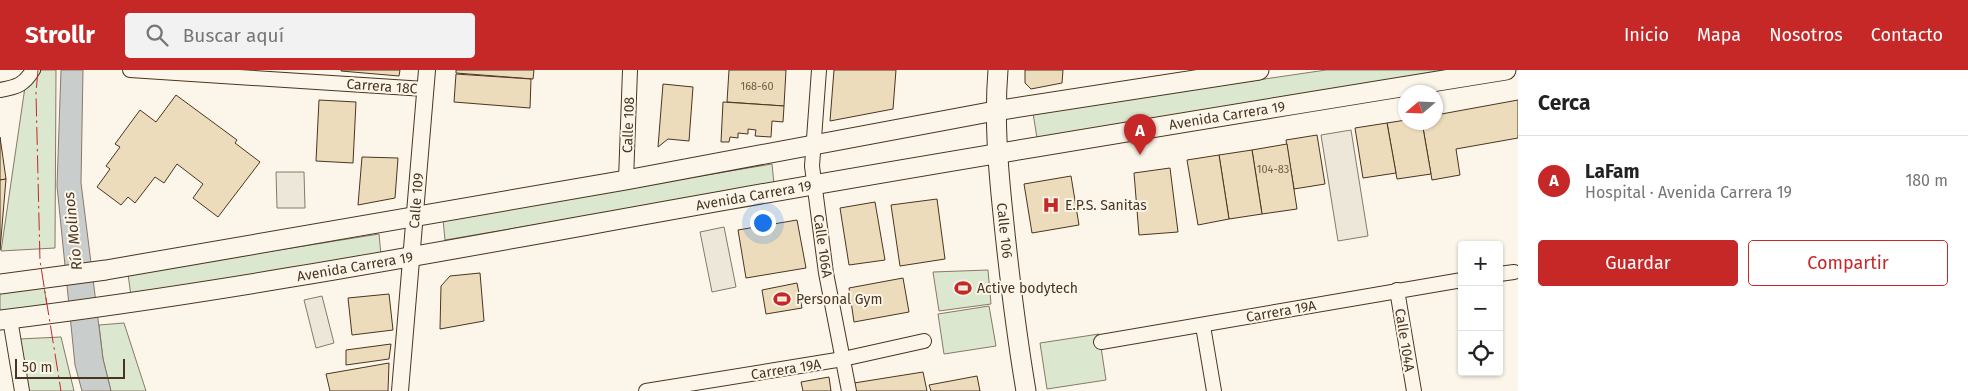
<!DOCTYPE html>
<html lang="es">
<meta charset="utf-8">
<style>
:root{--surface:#fff;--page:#f2f2f2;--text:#222;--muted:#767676;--line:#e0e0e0;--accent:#c62828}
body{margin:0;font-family:"Fira Sans",sans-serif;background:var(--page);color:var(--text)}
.controls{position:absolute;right:15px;bottom:15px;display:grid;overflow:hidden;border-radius:5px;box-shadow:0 1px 4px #0004}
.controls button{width:45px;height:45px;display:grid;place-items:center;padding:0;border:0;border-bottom:1px solid var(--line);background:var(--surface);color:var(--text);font:25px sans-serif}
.compass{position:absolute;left:1398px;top:15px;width:45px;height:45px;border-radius:50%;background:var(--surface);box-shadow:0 1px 4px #0004;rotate:251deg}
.scale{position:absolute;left:15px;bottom:12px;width:110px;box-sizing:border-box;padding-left:5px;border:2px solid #4a3520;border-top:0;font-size:14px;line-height:18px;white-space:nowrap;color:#4a3520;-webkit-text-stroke:4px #fbf6e9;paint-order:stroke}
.you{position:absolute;left:762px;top:152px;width:18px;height:18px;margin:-12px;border:4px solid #fff;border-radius:50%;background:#1a73e8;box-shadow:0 0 0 8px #1a73e833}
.badge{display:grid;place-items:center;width:32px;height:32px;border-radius:50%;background:var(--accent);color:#fff;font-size:16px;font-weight:700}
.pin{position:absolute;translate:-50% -41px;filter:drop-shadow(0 1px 2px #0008)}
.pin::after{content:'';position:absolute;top:26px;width:18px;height:15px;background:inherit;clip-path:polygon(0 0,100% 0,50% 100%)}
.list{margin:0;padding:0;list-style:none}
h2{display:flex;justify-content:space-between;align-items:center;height:65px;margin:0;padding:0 20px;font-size:21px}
h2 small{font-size:16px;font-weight:400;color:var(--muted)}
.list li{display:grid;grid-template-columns:32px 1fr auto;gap:15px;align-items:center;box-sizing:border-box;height:90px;padding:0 20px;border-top:1px solid var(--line)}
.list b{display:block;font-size:19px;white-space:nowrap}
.list p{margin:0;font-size:16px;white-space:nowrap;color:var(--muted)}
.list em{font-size:16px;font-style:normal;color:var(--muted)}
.actions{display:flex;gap:10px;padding:15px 20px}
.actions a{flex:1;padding:11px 0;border:1px solid var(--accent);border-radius:5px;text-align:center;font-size:18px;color:var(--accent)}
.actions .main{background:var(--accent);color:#fff}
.icon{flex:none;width:28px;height:28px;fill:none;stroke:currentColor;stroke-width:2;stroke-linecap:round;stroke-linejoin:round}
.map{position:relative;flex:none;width:1518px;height:321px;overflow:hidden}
header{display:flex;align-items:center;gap:30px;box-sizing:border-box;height:70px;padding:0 25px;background:var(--accent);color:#fff}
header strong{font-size:24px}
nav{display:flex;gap:28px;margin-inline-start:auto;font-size:18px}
.search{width:350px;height:45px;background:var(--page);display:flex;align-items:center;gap:12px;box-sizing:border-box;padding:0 18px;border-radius:5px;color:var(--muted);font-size:19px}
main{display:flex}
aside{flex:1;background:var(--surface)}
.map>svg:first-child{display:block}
.green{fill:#dce7d0;stroke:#887966}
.parking{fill:#ede7d9;stroke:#887966}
.water{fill:#c9cecd;stroke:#887966}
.building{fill:#ecdcbc;stroke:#4a3520}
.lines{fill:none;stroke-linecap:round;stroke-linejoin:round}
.minor-casing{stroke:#4a3520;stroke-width:16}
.tertiary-casing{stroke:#4a3520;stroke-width:18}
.secondary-casing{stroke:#4a3520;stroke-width:21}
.minor{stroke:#fbf6e9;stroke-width:14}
.tertiary{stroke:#fbf6e9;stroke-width:16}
.secondary{stroke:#fbf6e9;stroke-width:19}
.power{stroke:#c62828;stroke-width:1;stroke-dasharray:18 4 2.5 4;stroke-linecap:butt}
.labels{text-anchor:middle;stroke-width:4;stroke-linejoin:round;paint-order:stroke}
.number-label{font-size:11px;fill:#725f47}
.street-label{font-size:14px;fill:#4a3520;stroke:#fbf6e9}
.poi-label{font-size:14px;fill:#4a3520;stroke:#fbf6e9;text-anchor:start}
.water-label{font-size:15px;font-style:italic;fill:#4a3520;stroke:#fbf6e9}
</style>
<header>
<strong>Strollr</strong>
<div class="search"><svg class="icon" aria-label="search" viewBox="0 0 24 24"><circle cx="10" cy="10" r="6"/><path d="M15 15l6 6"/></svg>Buscar aquí</div>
<nav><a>Inicio</a><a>Mapa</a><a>Nosotros</a><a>Contacto</a></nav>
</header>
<main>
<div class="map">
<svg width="1518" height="321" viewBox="0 0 1518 321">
<rect width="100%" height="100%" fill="#fbf6e9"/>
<g class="green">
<polygon points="41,0 56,0 55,178 1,181 25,17 40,3"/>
<polygon points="1326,0 1462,0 1037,68 1033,43"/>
<polygon points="772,94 774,114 445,170 443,149"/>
<polygon points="379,164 381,185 131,226 128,204"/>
<polygon points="988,200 991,234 939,241 933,202"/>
<polygon points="44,216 47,236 0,242 0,222"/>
<polygon points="989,236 996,276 944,284 938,244"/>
<polygon points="124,253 146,321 111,321 103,289 99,255"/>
<polygon points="1099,264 1106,310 1047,319 1040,273"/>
<polygon points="61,267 74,321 27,321 19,269"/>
</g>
<g class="parking">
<polygon points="1351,60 1368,166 1338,171 1321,65"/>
<polygon points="276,102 304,102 305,138 277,138"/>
<polygon points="724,157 736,217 712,222 700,162"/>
<polygon points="322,226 334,273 316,278 304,230"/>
</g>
<polygon class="water" points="61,0 83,0 81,113 103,289 111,321 82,321 75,295 57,116"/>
<g class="building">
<polygon points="341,0 400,0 399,6 341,1"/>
<polygon points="456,0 534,0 533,9 456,3"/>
<polygon points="729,0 786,0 784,36 727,32"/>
<polygon points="834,0 896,0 893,39 830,51"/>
<polygon points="1025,0 1063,0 1062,13 1031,19 1025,13"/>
<polygon points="456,4 531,9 530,38 454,32"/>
<polygon points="663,14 693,17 689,71 668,69 658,77"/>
<polygon points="176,25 237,70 235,73 260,92 218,147 193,128 203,114 177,94 164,113 155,107 135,133 128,127 121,135 97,117 110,99 106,96 120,77 115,74 140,40 156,52"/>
<polygon points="319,30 356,32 353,93 316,91"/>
<polygon points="1518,30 1518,68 1456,79 1460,105 1432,110 1422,52 1436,52 1436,45"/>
<polygon points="723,32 784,36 783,52 772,51 771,67 755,66 756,60 748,59 748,64 738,63 738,68 730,67 729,72 721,72"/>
<polygon points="1406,50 1406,52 1422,52 1431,104 1397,109 1387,53"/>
<polygon points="1387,53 1396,103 1363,108 1355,58"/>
<polygon points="1317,65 1325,114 1294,119 1286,70"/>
<polygon points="0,67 6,109 0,110"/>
<polygon points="1287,74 1297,139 1262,144 1252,80"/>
<polygon points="1252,80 1262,144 1229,149 1219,85"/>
<polygon points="1219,85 1229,149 1198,155 1187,90"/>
<polygon points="362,87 398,88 395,128 358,135"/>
<polygon points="1170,98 1178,162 1139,165 1134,103"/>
<polygon points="1071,106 1079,155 1032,163 1024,114"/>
<polygon points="6,109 0,180 0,110"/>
<polygon points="937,129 945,189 900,196 891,135"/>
<polygon points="875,132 885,190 849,195 840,138"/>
<polygon points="797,150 806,198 746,208 738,160"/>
<polygon points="480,203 484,251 440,259 441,216 450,206"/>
<polygon points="903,208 909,242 854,252 849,218"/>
<polygon points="797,213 802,238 766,244 762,220"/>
<polygon points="389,224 393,260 352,265 348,228"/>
<polygon points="391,274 389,289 346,295 346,280"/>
<polygon points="389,293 388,321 330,321 326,304"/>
<polygon points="923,302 927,321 856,321 854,313"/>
<polygon points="977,306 980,321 931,321 929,315"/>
<polygon points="829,307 831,321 803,321 801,312"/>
</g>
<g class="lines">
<g class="minor-casing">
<g id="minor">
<polyline points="130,0 425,19"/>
<polyline points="819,0 812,96 826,203 849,321"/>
<path d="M0,20C17,17 24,15 33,0"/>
<polyline points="626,110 630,0"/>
<polyline points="1499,204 1514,202"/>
<polyline points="1397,220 1414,321"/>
<polyline points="10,249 22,321"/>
<polyline points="1203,256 1214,321"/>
<polyline points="1101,272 1462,210"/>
<polyline points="646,321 843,289 924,271"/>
</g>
</g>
<g class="tertiary-casing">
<g id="tertiary">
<path id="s1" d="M400,321L427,0"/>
</g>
</g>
<g class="secondary-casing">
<g id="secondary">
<path id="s2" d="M998,0C994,49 998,96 1003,144C1009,203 1016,262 1026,321"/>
<polyline points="0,214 106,200 626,110 995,41 1259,0"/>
<path id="s3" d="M0,250C244,220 485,173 727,130C986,84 1246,42 1506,0"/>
</g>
</g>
<use href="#minor" class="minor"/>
<use href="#tertiary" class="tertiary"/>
<use href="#secondary" class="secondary"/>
<polyline class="power" points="38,0 36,23 40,191 61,321"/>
</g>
<defs>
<g id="hospital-bare" transform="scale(1.35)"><path d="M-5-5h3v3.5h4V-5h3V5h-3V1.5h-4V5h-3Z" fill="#c62828" stroke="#fbf6e9" stroke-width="2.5" paint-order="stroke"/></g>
<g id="stadium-bare" transform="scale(1.35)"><path d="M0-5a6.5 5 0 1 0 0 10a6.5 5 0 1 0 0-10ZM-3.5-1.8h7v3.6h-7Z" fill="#c62828" stroke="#fbf6e9" stroke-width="2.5" paint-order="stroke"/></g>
</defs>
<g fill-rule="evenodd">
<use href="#hospital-bare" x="1051" y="135"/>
<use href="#stadium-bare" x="963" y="218"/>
<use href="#stadium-bare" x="782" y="229"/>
</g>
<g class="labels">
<g class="number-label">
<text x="757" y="20">168-60</text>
<text x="1273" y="103">104-83</text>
</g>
<g class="street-label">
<text transform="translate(382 16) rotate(4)" y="5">Carrera 18C</text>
<text dy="5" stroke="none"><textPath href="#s3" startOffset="1244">Avenida Carrera 19</textPath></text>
<text transform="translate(628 55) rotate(-88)" y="5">Calle 108</text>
<text dy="5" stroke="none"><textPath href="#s3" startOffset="764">Avenida Carrera 19</textPath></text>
<text dy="5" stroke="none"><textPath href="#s1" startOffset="191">Calle 109</textPath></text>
<text dy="5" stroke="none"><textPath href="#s2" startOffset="161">Calle 106</textPath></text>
<text transform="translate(823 176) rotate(82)" y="5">Calle 106A</text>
<text dy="5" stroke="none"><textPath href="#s3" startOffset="359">Avenida Carrera 19</textPath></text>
<text transform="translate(1281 241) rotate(-10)" y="5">Carrera 19A</text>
<text transform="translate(1405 270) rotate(81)" y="5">Calle 104A</text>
<text transform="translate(786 299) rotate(-9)" y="5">Carrera 19A</text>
</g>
<g class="poi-label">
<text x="1065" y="140">E.P.S. Sanitas</text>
<text x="977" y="223">Active bodytech</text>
<text x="796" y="234">Personal Gym</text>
</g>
<g class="water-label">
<text transform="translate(73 161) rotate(-96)" y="5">Río Molinos</text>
</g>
</g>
</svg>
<div class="controls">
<button>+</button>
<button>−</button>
<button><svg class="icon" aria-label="locate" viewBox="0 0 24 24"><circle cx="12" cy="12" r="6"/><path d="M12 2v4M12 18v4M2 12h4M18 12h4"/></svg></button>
</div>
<svg class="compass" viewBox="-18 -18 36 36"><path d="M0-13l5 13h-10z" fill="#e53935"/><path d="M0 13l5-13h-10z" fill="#767676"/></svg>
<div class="scale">50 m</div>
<div class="you"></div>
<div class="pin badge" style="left:1140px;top:85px">A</div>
</div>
<aside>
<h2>Cerca<small></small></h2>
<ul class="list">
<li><span class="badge">A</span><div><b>LaFam</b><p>Hospital · Avenida Carrera 19</p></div><em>180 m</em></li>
</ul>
<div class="actions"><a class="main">Guardar</a><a>Compartir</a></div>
</aside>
</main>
